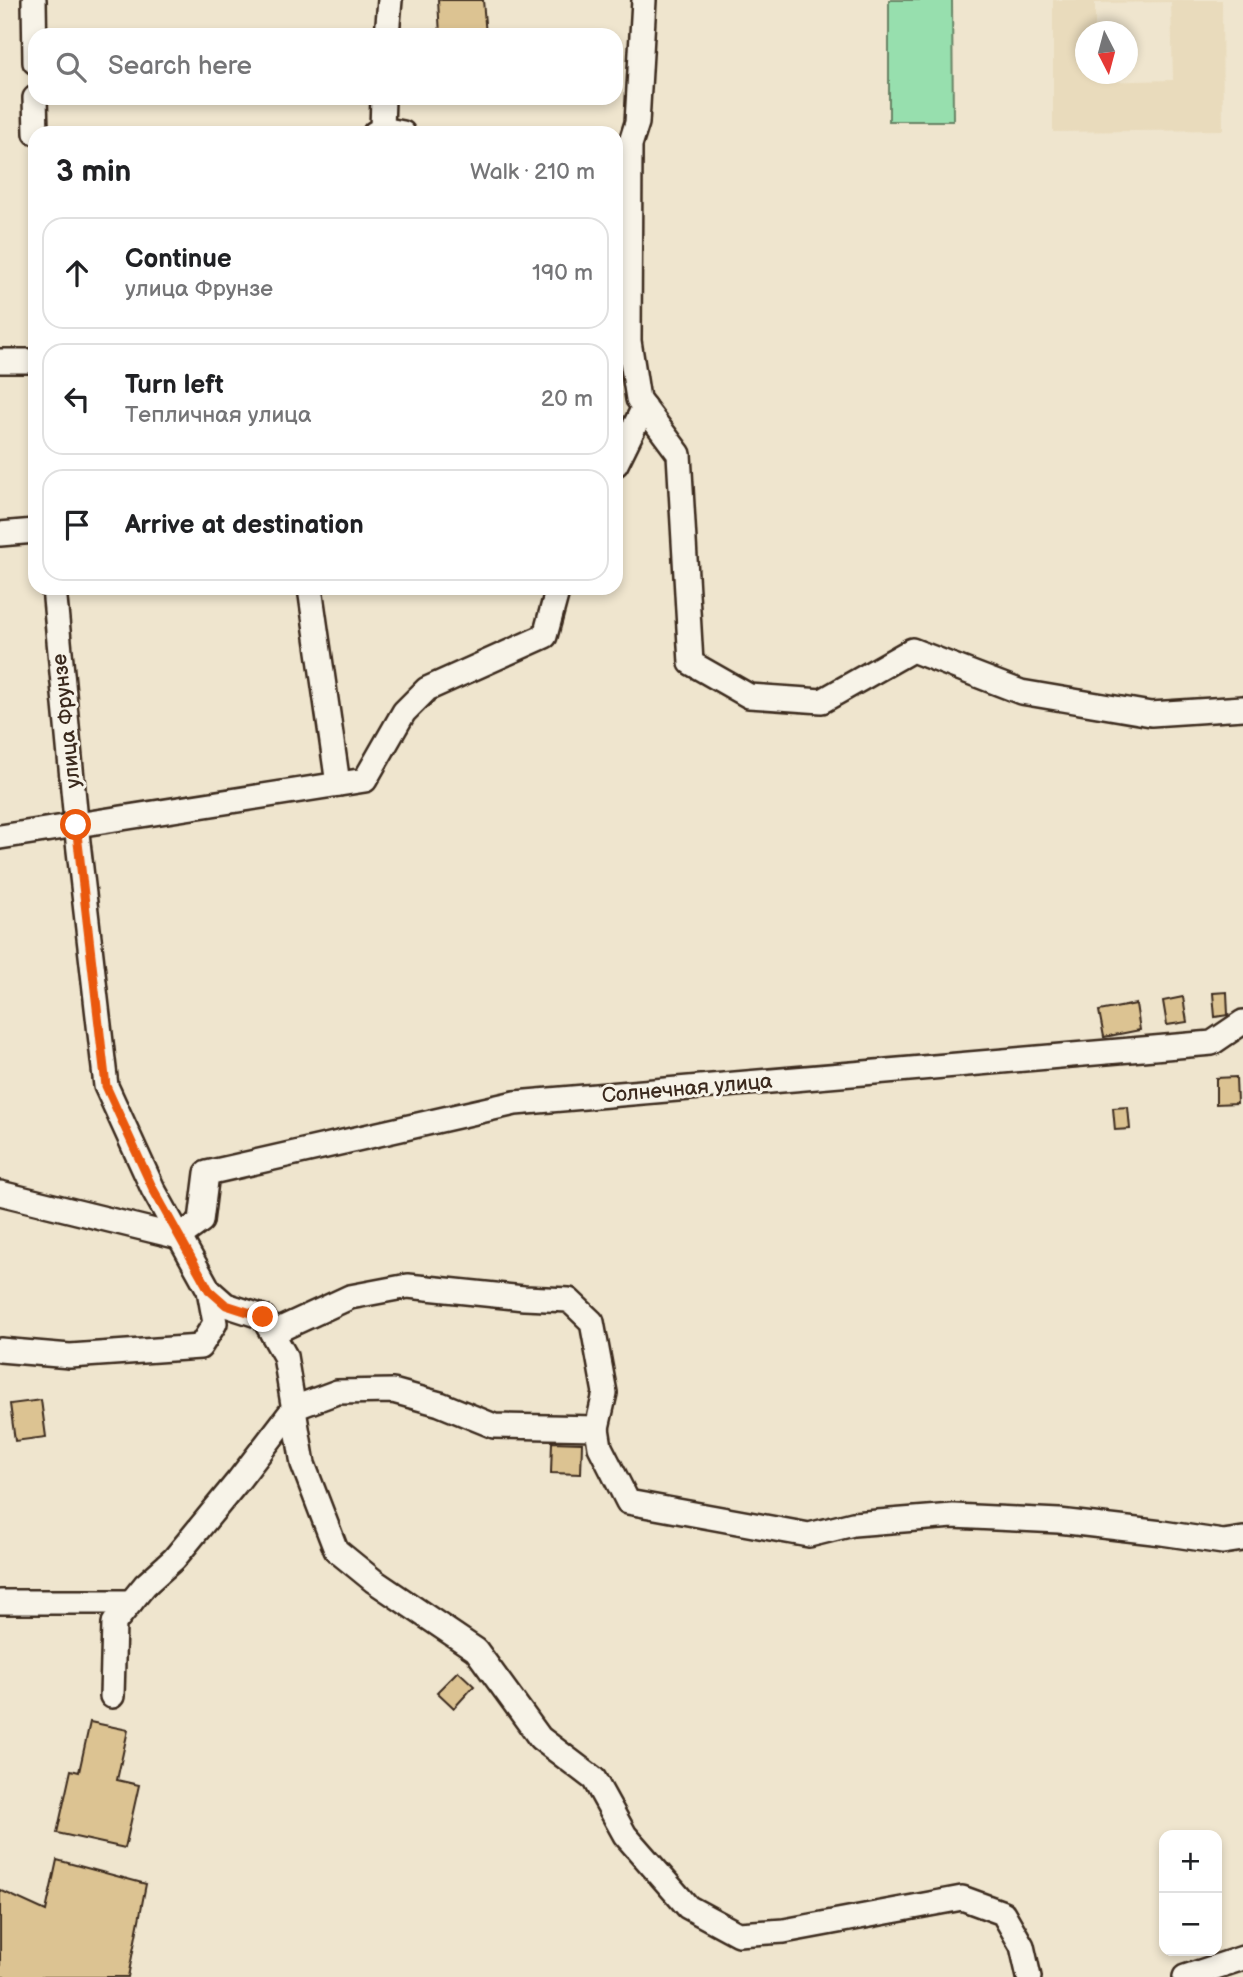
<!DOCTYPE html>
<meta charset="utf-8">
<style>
:root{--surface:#fff;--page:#f2f2f2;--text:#202124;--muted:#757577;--line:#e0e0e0}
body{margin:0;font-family:"Balsamiq Sans",sans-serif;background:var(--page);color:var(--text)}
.controls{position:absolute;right:21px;bottom:21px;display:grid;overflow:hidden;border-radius:14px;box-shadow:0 4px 10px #0003}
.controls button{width:63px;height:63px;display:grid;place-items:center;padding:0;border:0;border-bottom:2px solid var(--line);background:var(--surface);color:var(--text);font:35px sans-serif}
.compass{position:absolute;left:1075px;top:21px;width:63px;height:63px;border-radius:50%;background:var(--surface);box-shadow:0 4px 10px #0003;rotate:174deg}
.stop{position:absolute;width:21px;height:21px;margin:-16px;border:5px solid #ea580c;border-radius:50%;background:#fff}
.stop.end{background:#ea580c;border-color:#fff;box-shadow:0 2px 7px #0008}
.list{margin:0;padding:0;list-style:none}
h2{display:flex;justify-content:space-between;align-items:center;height:91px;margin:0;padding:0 28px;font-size:30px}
h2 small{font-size:23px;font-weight:400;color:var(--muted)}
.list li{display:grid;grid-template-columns:46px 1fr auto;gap:21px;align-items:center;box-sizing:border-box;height:112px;margin:0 14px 14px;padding:0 14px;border:2px solid var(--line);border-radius:21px}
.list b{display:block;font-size:26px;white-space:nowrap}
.list p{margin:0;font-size:23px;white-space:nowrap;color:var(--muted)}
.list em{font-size:23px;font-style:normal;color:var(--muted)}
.icon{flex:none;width:38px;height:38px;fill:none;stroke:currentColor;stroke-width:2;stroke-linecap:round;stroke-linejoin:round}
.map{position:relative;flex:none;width:1243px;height:1977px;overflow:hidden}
.search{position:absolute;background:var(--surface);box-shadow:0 4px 10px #0003;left:28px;top:28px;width:595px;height:77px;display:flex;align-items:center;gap:18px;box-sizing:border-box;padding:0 24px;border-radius:21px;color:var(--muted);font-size:26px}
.panel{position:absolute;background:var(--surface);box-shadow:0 4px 10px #0003;left:28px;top:126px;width:595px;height:469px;border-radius:21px}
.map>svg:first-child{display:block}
.built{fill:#e9dbbc;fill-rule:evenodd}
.green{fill:#97dfae;stroke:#698466;stroke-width:2}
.building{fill:#dcc392;stroke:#3b2a1e;stroke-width:2}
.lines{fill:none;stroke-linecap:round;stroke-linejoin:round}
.minor-casing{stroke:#3b2a1e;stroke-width:28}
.minor{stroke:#f7f3e8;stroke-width:23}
.route{stroke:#ea580c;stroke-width:9}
.labels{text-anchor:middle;stroke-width:6;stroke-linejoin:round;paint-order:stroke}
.street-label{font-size:21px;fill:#3b2a1e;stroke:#f7f3e8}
</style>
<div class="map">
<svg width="1243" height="1977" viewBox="0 0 1243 1977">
<rect width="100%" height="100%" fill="#efe5ce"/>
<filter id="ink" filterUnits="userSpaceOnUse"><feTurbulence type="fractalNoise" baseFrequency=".0143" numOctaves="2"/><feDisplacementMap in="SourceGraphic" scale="14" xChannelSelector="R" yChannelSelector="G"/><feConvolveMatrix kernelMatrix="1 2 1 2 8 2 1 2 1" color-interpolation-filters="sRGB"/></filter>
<g filter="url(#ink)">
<path class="built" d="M1053,0H1222L1223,130L1053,132ZM1171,2L1173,80L1097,82L1096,74H1086V32L1095,31V3Z"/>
<polygon class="green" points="889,0 952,0 953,121 889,121"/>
<g class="building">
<polygon points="438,0 483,0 486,35 440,35"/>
<polygon points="1227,992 1228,1015 1215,1017 1213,993"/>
<polygon points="1183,997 1187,1022 1167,1025 1163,1001"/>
<polygon points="1136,1004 1140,1030 1104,1037 1099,1011"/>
<polygon points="1236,1077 1237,1103 1216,1104 1216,1078"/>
<polygon points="1128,1107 1130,1129 1115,1130 1113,1108"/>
<polygon points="41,1400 46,1437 15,1441 10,1404"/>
<polygon points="552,1442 582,1443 581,1474 551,1473"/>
<polygon points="458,1671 474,1686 454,1708 437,1692"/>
<polygon points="90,1722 128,1730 117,1780 139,1785 125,1848 57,1833 71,1770 79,1772"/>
<polygon points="57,1860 146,1884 128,1977 0,1977 0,1890 46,1911"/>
</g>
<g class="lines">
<g class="minor-casing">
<g id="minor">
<polyline points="34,0 35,62"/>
<polyline points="644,0 637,123 630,145 629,341 638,399 679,454 691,663 749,696 822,701 912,650 1021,692 1151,714 1243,708"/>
<polyline points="387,35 390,0"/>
<polyline points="35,98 36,133"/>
<polyline points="382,129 403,133"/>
<polyline points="375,133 382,129 383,98"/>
<polyline points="0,361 35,361"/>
<polyline points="616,464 644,407"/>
<polyline points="0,534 35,531"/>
<polyline points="310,588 338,784"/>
<polyline points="0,837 365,780 404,712 427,689 545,636 558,588"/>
<polyline points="0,1193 179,1237 201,1221 207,1173 515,1103 1212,1043 1243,1022"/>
<polyline points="209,1290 226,1305 263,1317 285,1356 303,1464 336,1550 374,1581 476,1650 540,1738 594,1779 625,1835 688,1907 738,1934 784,1931 962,1898 1003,1913 1022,1946 1029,1977"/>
<polyline points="0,1350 70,1356 200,1347 215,1323 209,1290 153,1189 106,1086 78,842 54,588"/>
<polyline points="597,1428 600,1447 628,1502 809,1535 853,1524 953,1516 1059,1521 1162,1533 1223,1542 1243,1539"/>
<polyline points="0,1602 131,1602"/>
<polyline points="112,1696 114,1623 145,1585 174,1559 238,1481 294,1408 337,1392 393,1391 440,1404 494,1426 597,1428 605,1393 592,1322 569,1300 524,1298 408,1286 350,1297 272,1333"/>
<polyline points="1185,1977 1243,1958"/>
</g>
</g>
<use href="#minor" class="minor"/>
</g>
</g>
<g class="lines" filter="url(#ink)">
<polyline class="route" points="76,825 106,1086 153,1189 209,1290 226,1305 263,1317"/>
</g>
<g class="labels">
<g class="street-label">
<text transform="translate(66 721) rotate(-96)" y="7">улица Фрунзе</text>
<text transform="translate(687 1088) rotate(-5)" y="7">Солнечная улица</text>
</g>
</g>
</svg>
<div class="controls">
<button>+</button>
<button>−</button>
</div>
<svg class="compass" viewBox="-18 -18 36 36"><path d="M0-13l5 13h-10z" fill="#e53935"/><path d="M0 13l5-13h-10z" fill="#757577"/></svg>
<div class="stop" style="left:76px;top:825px"></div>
<div class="stop end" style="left:263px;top:1317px"></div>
<div class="search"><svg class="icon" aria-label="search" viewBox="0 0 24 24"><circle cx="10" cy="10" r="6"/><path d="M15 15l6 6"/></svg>Search here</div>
<section class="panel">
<h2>3 min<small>Walk · 210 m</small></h2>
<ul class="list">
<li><svg class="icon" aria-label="ahead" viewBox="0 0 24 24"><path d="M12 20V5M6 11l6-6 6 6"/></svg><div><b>Continue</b><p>улица Фрунзе</p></div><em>190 m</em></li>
<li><svg class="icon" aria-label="left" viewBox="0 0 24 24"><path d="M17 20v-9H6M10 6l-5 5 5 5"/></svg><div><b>Turn left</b><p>Тепличная улица</p></div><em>20 m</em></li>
<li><svg class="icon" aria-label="arrive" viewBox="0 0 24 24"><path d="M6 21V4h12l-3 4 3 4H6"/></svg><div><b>Arrive at destination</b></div></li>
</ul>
</section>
</div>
